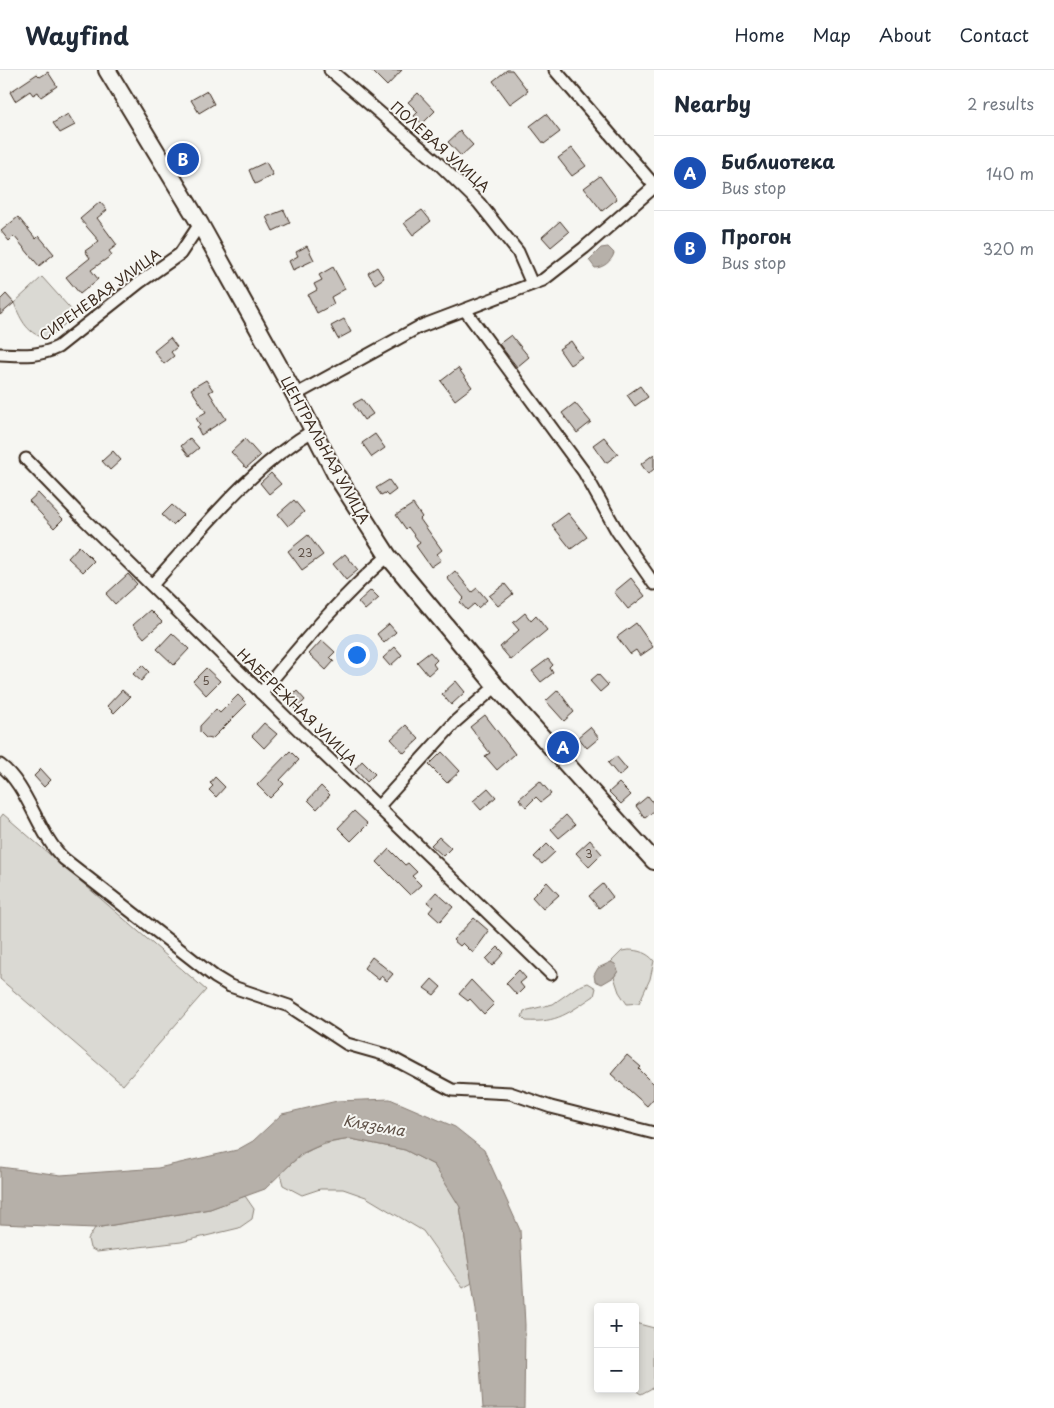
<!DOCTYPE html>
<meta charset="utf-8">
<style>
:root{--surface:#fff;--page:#f2f2f3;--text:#1f2937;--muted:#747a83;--line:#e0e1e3;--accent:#1f6fb2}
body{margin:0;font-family:"Playpen Sans",sans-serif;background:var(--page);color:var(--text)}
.controls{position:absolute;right:15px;bottom:15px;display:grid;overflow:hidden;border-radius:5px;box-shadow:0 2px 8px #0003}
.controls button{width:45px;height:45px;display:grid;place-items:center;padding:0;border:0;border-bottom:1px solid var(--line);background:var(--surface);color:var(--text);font:25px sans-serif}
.you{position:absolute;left:356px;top:584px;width:18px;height:18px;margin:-12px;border:4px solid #fff;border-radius:50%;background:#1a73e8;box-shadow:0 0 0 8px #1a73e833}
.badge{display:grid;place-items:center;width:32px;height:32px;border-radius:50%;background:var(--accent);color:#fff;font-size:16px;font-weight:700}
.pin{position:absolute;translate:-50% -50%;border:2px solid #fff;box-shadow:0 1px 5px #0006}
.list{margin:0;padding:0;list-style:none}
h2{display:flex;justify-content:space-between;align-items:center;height:65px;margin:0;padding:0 20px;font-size:21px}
h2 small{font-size:16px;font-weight:400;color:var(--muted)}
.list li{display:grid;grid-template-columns:32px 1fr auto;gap:15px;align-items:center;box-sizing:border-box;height:75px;padding:0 20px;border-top:1px solid var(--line)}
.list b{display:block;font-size:19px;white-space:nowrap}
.list p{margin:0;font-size:16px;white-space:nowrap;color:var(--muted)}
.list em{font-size:16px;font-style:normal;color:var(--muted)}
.map{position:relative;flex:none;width:654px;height:1338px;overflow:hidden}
header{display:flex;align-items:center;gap:30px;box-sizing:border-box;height:70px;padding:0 25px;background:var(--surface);border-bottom:1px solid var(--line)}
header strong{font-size:24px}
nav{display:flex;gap:28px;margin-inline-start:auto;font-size:18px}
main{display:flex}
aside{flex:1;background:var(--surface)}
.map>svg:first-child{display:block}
.green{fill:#dad9d3;stroke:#8a8278}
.water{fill:#b6b0a9;stroke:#857a71}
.building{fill:#c8c3be;stroke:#3b2a1e}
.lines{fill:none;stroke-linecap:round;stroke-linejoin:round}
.minor-casing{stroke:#3b2a1e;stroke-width:15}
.secondary-casing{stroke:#3b2a1e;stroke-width:20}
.minor{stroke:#f6f6f2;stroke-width:11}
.secondary{stroke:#f6f6f2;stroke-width:16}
.labels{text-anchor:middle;stroke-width:4;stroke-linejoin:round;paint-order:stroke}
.number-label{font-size:11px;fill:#5e5046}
.street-label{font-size:14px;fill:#3b2a1e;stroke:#f6f6f2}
.water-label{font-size:15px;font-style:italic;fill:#605248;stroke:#f6f6f2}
</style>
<header>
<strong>Wayfind</strong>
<nav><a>Home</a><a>Map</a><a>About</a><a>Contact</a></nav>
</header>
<main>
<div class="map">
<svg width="654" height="1338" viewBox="0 0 654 1338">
<rect width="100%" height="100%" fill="#f6f6f2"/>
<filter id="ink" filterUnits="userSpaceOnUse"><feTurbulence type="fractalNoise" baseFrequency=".02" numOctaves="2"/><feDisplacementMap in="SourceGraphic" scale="10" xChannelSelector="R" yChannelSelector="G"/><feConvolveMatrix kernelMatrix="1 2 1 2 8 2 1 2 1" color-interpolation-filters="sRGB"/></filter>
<g filter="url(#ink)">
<g class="green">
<path d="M42,207L76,245L48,268C28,266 21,250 14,233Z"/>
<polygon points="3,744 206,920 123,1015 0,909 0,748"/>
<path d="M628,880C638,880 648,883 654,891L650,909L639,933L627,934L619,922L614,907L618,901L611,892L622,881Z"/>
<path d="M588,913L596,918L594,926C568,943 558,953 526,951L522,947L524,941L553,934L577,917Z"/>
<path d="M351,1069L405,1080L434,1095L460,1136L472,1213L463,1218L423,1161L391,1142L366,1127L343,1119H320L302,1125L283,1115L280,1104C305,1080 316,1074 351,1069Z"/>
<polygon points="245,1126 254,1139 252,1149 239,1158 181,1172 97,1182 90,1178 88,1169 95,1158 210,1139"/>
<polygon points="635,1253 654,1258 654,1317 641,1324 633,1319 635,1319"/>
</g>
<g class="water">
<path d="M608,177L614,183C612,191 603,198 595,198L589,190L601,178Z"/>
<polygon points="611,892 615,894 618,901 614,907 602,914 595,911 594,905 598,898"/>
<polygon points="390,1029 455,1057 484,1080 520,1160 525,1255 524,1338 483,1338 476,1240 460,1137 434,1095 405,1080 351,1069 325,1073 301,1084 265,1119 210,1139 95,1158 0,1154 0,1097 61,1105 158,1098 237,1080 253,1071 282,1044 337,1031"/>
</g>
<g class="building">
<polygon points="371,0 402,0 387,16"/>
<polygon points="507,0 512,0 528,21 510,34 493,11"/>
<polygon points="48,2 57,16 41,27 38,22 33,25 30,21 15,31 10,22 37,4 40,7"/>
<polygon points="207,21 214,34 199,43 191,30"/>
<polygon points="418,23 435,41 422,54 414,46 418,42 408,32"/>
<polygon points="68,44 75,55 60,63 53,53"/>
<polygon points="546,44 560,62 544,74 530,56"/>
<polygon points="460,61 473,75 461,86 448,72"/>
<polygon points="572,78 586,96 572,106 558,88"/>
<polygon points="266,92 273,105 255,114 249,100"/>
<polygon points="600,106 617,129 602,141 584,118"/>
<polygon points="100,132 107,140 97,148 117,175 109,181 112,185 91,200 98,209 80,224 66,207 90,188 85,181 99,171 80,149"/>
<polygon points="284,140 290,153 273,161 266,147"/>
<polygon points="422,140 431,151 413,165 404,153"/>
<polygon points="18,147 36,169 39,166 54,184 39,196 14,166 9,171 1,161"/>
<polygon points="560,151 569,162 551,177 542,167"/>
<polygon points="307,176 314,190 293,200 289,191 298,186 296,182"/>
<polygon points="333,197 345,219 331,227 334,234 317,243 308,225 317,220 314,214 322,210 319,205"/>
<polygon points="377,197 384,208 375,214 368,203"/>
<polygon points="6,224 14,233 0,245 0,230"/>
<polygon points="344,249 351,262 338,269 331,256"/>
<polygon points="511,265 529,287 517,297 499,274"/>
<polygon points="170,268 177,277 171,282 174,286 164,294 154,281"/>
<polygon points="571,271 582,287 570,295 559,279"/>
<polygon points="458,298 472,317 455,330 441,311"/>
<polygon points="206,310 213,320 209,322 226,349 201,365 197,357 200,355 196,348 206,342 191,319"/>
<polygon points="640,316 648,327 635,336 627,325"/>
<polygon points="362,329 373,344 364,350 353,334"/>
<polygon points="575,333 591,352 577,363 562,343"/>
<polygon points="375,364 385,378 372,387 362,373"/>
<polygon points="604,367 618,384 606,393 593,375"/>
<polygon points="190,368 199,378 189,386 181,376"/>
<polygon points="245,369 260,386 246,398 231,382"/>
<polygon points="113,381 121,390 110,400 102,391"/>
<polygon points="654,384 654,399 648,404 641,394"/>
<polygon points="271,403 281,414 269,424 260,413"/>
<polygon points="389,410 396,420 388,426 385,423 381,425 376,418"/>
<polygon points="38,423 63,449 54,458 29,431"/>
<polygon points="294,430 304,442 288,456 278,444"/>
<polygon points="413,434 422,447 420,449 442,480 437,484 441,490 431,497 416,476 420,473 408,457 406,459 396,445"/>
<polygon points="172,435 183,445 173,455 162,445"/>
<polygon points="568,443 587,467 571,479 552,455"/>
<polygon points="308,465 323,485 302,500 288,481"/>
<polygon points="79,476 94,491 83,502 68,488"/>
<polygon points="345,484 358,500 346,510 333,494"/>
<polygon points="455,501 472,522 477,518 487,530 478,538 474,534 467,540 460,532 464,528 447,508"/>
<polygon points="128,504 137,514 115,534 106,524"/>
<polygon points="631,508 645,526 628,539 614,522"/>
<polygon points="505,514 513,524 498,536 489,526"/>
<polygon points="371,520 379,528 365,540 358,532"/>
<polygon points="150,540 162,552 144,568 133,555"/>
<polygon points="525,543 531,551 536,546 547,560 511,590 500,577 519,560 513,553"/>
<polygon points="636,553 653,577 640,586 636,580 630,584 617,567"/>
<polygon points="389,554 396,562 384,573 377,564"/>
<polygon points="172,563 189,579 174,595 157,579"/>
<polygon points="322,570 335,582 330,587 334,591 326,600 309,584"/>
<polygon points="395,577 402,585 390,596 383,588"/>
<polygon points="430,582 437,590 433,594 436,598 428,605 417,592"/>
<polygon points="548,589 553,595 550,598 553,603 541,612 532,601"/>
<polygon points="142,595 149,602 141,611 133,604"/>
<polygon points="206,598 220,611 206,625 193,611"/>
<polygon points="598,604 608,615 600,622 590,611"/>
<polygon points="456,611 465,622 451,635 442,624"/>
<polygon points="122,620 130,627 114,643 107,636"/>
<polygon points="558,620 574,642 564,651 546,631"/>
<polygon points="297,621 305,630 296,640 287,631"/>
<polygon points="238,625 247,634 212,669 206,668 200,662 200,656 216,639 220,643"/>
<polygon points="485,645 515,684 497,700 485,686 490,683 470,657"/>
<polygon points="264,653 277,664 264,678 252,666"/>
<polygon points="406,655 419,669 404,683 391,669"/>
<polygon points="590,657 599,668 587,678 578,667"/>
<polygon points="290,681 299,690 280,710 284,714 270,728 257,715"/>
<polygon points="442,682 460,701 447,713 429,695"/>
<polygon points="616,686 627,699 619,706 608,693"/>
<polygon points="362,691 375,704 367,712 355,699"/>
<polygon points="41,699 51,710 44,717 34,706"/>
<polygon points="215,707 225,717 216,727 209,720 213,716 210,713"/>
<polygon points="540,711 551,724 541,732 536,727 526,737 519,729"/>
<polygon points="619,713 631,725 621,734 609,722"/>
<polygon points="321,716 330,725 317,739 308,730"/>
<polygon points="488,718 496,727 481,740 473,731"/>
<polygon points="648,726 654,734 654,741 645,748 636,736"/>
<polygon points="354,741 368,754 351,771 338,758"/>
<polygon points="566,745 575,755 559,768 551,759"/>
<polygon points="439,767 451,778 443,786 431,775"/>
<polygon points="590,770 602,784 589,797 576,783"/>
<polygon points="547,774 555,782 542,794 534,787"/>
<polygon points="389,779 405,795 408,793 417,802 412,806 421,815 410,825 377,792"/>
<polygon points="547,812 559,825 543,839 532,827"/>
<polygon points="603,814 613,827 599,838 589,826"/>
<polygon points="436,822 453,837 440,852 429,842 433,837 427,832"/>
<polygon points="474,848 489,861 473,883 463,873 460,876 453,870"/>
<polygon points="498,877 504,883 492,896 486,889"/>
<polygon points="372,887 393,904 387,911 381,906 379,910 364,898"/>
<polygon points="519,900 526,908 520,913 524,918 517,925 506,913"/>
<polygon points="432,909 441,917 434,925 424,918"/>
<polygon points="471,910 494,934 484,944 470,929 468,931 459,924"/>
<polygon points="627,985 641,997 639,999 654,1014 654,1028 647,1036 611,1004"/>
</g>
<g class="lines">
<g class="minor-casing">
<g id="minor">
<polyline points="330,0 437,92 479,133 518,182 532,214"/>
<polyline points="555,0 654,115"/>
<polyline points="465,240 584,402 617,461 654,514"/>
<path d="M0,284C21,285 38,287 58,277L140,212L180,184L200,154"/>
<polyline points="295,325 419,257 543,210 584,178 654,117"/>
<polyline points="26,389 83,448 311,672 551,904"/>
<path d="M152,515C202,460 249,398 314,360"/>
<path d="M261,623C301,575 340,527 388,486"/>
<path d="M0,695C28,715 37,763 64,789L215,907L230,916L289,936L347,974L386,985L452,1020L510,1023L551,1037L654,1063"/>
<polyline points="378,737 456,651 496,616"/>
</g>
</g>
<g class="secondary-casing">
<polyline id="secondary" points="107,0 200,154 295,325 336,405 388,486 496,616 654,791"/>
</g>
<use href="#minor" class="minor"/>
<use href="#secondary" class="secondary"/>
</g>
</g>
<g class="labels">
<g class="number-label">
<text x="305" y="487">23</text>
<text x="206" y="615">5</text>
<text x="589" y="788">3</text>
</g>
<g class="street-label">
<text transform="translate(440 77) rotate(42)" y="5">ПОЛЕВАЯ УЛИЦА</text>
<text transform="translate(100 225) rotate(-36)" y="5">СИРЕНЕВАЯ УЛИЦА</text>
<text transform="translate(325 380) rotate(61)" y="5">ЦЕНТРАЛЬНАЯ УЛИЦА</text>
<text transform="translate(297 637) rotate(44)" y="5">НАБЕРЕЖНАЯ УЛИЦА</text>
</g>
<g class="water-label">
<text transform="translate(374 1056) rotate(10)" y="5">Клязьма</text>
</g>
</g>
</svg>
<div class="controls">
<button>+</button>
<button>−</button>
</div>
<div class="you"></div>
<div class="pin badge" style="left:563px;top:677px;background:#1a4fb4">A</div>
<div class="pin badge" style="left:183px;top:89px;background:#1a4fb4">B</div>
</div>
<aside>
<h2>Nearby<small>2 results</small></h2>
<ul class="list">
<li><span class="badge" style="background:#1a4fb4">A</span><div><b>Библиотека</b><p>Bus stop</p></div><em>140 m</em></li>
<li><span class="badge" style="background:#1a4fb4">B</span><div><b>Прогон</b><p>Bus stop</p></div><em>320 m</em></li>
</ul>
</aside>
</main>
